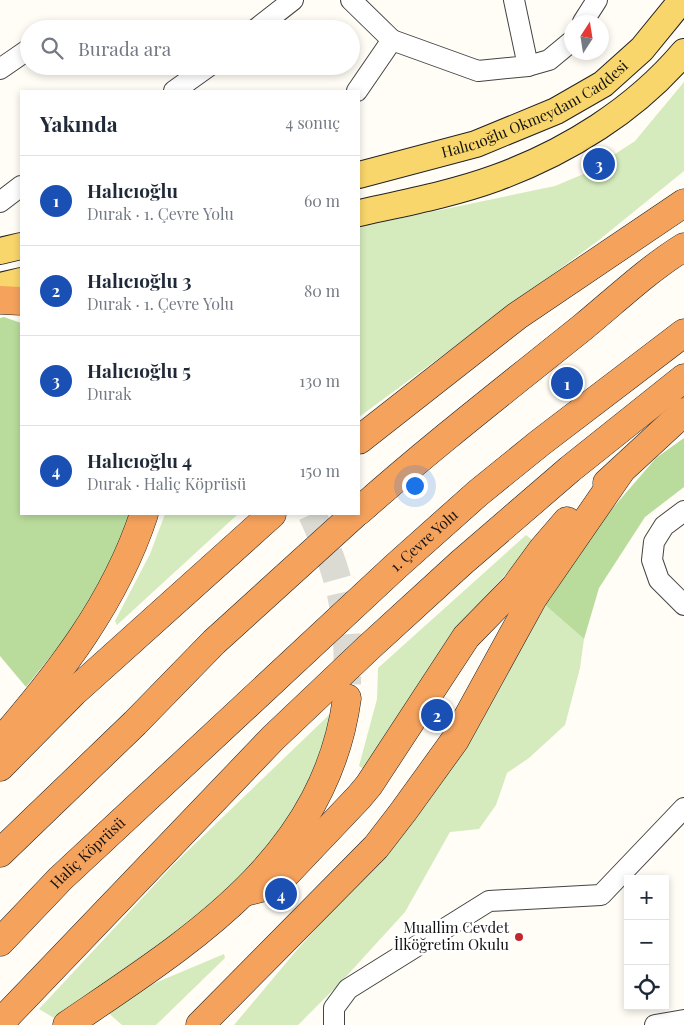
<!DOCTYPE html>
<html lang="tr">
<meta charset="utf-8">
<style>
:root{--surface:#fff;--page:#f6f6f7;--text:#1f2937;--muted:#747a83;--line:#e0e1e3;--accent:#b45309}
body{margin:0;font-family:"Playfair Display",serif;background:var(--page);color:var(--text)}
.controls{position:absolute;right:15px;bottom:15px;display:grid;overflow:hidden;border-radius:0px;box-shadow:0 2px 8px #0003}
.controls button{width:45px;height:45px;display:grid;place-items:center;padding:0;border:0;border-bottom:1px solid var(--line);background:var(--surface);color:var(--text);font:25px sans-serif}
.compass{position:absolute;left:564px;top:15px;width:45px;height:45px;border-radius:50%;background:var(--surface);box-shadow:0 2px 8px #0003;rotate:12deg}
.you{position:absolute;left:414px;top:485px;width:18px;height:18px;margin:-12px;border:4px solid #fff;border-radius:50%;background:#1a73e8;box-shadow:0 0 0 8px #1a73e833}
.badge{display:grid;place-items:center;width:32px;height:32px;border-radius:50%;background:var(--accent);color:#fff;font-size:16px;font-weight:700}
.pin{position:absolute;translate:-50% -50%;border:2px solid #fff;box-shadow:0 1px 5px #0006}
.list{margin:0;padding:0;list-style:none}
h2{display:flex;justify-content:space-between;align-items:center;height:65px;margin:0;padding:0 20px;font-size:21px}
h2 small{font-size:16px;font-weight:400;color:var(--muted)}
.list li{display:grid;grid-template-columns:32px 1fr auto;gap:15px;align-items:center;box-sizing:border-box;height:90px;padding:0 20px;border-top:1px solid var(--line)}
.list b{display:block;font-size:19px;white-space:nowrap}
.list p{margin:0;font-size:16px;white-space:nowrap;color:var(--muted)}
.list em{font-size:16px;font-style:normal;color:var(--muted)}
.icon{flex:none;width:28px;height:28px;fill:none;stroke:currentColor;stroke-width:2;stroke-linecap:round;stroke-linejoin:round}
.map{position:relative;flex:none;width:684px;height:1025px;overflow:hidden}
.search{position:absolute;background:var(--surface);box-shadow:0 2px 8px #0003;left:20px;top:20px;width:340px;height:55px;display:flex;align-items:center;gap:12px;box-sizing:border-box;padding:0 18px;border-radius:28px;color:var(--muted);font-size:19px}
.panel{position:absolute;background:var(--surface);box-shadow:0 2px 8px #0003;left:20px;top:90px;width:340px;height:425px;border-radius:0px}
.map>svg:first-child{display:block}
.green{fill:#d5ebbd}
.forest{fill:#b9dc9c}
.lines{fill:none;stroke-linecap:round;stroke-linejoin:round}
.highway-tunnel{stroke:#dbdad3;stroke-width:28;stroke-dasharray:28 14;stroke-linecap:butt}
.minor-casing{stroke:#444;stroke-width:22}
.major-casing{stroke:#222;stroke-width:28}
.highway-casing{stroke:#222;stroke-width:29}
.minor{stroke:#fff;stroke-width:20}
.major{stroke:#f9d66b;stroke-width:26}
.highway{stroke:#f5a25d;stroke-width:28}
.poi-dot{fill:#c4262e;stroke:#fff;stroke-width:2}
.labels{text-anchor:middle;stroke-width:5;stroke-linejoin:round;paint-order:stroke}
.street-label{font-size:15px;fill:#111;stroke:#fff}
.poi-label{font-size:15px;fill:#111;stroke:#fff;text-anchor:end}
</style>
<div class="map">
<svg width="684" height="1025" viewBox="0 0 684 1025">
<rect width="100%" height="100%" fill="#fffdf5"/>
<g class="green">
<polygon points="684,82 684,171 599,240 359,417 359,227 555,186 586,173 635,141"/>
<polygon points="165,514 238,514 117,625 115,621 150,554"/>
<polygon points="526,535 535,542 465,619 365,770 359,766 377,699 378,668"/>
<polygon points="544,604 584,639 580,668 565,725 529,758 507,773 496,805 479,829 450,832 405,912 342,981 298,1025 234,1025 296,951 427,804"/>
<path d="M330,714C322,754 307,799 281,832C221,910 134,963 54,1018L39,1009L174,864Z"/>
<polygon points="224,954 225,958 156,1025 122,1025 105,1010 148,986"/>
</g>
<g class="forest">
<polygon points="4,317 21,323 21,514 130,514 122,542 94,602 26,687 0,656 0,318"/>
<polygon points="684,438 684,487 645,517 599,588 584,639 544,604 605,517 656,458"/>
</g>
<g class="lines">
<path class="highway-tunnel" d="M312,514C341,577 350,614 347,684"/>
<g class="minor-casing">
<g id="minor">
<polyline points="351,0 392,40"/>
<polyline points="583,22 597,0"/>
<polyline points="256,29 293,0"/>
<polyline points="528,66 549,60 572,41"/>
<polyline points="0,69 29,49"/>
<polyline points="174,91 209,66"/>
<polyline points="357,91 392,40 478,71 528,66 514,0"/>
<polyline points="0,202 21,186"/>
<polyline points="684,511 664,526 654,542 652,560 659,580 684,605"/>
<polyline points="334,1025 334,1008 348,989 489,901 601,895 684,808"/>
<polyline points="655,1025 684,1020"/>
</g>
</g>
<g class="major-casing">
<g id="major">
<path id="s1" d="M359,175L476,144L556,111L603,84L642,49L682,0"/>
<path d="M359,213C404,203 452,194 496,178C567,152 635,110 684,52"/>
<polyline points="0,251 21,246"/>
<polyline points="0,286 21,281"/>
</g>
</g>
<g class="highway-casing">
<g id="highway">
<polyline points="0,300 21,301"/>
<polyline points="359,440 517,316 684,203"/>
<polyline points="607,483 684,412"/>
<path d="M359,511C431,447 507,388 583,327C616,300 647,270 684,247"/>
<path d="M0,742C60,673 115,602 144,514"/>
<polyline points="0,767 74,692 272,514"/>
<polyline points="0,853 135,723 214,642 355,514"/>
<polyline points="245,892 269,886 284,876 359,797 369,785 466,637 515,587 542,550 567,521"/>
<path id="s2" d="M0,942L60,879L395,567L478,493L541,442L684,333"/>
<polyline points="0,1023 273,738 368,648 461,563 570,469 684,378"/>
<path d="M67,1025C190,941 325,860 347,698"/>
<polyline points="200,1025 376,847 403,812 455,740 533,598 620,472"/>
</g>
</g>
<use href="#minor" class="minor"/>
<use href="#major" class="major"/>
<use href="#highway" class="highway"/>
</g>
<circle class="poi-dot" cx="519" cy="937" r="5"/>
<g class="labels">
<g class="street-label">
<text dy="5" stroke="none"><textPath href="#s1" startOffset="189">Halıcıoğlu Okmeydanı Caddesi</textPath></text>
<text dy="5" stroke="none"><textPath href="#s2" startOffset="584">1. Çevre Yolu</textPath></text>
<text dy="5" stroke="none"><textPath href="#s2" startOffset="125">Haliç Köprüsü</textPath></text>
</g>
<g class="poi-label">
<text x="509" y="933">Muallim Cevdet<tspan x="509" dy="17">İlköğretim Okulu</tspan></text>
</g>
</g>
</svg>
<div class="controls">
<button>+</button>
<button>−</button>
<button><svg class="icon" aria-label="locate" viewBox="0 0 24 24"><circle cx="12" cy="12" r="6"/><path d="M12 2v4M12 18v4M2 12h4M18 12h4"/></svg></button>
</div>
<svg class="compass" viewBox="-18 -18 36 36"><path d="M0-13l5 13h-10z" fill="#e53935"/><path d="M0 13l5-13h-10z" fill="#747a83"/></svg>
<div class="you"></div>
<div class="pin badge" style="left:567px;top:383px;background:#1a4fb4">1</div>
<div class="pin badge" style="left:437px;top:715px;background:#1a4fb4">2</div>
<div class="pin badge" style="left:599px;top:164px;background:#1a4fb4">3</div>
<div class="pin badge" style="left:281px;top:894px;background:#1a4fb4">4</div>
<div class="search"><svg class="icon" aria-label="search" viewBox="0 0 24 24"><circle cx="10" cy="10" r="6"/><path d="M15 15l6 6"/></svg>Burada ara</div>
<section class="panel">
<h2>Yakında<small>4 sonuç</small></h2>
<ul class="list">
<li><span class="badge" style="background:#1a4fb4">1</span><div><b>Halıcıoğlu</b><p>Durak · 1. Çevre Yolu</p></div><em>60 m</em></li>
<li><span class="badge" style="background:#1a4fb4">2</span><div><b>Halıcıoğlu 3</b><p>Durak · 1. Çevre Yolu</p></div><em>80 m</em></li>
<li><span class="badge" style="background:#1a4fb4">3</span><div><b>Halıcıoğlu 5</b><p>Durak</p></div><em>130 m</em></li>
<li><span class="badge" style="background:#1a4fb4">4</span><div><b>Halıcıoğlu 4</b><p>Durak · Haliç Köprüsü</p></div><em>150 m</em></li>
</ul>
</section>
</div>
